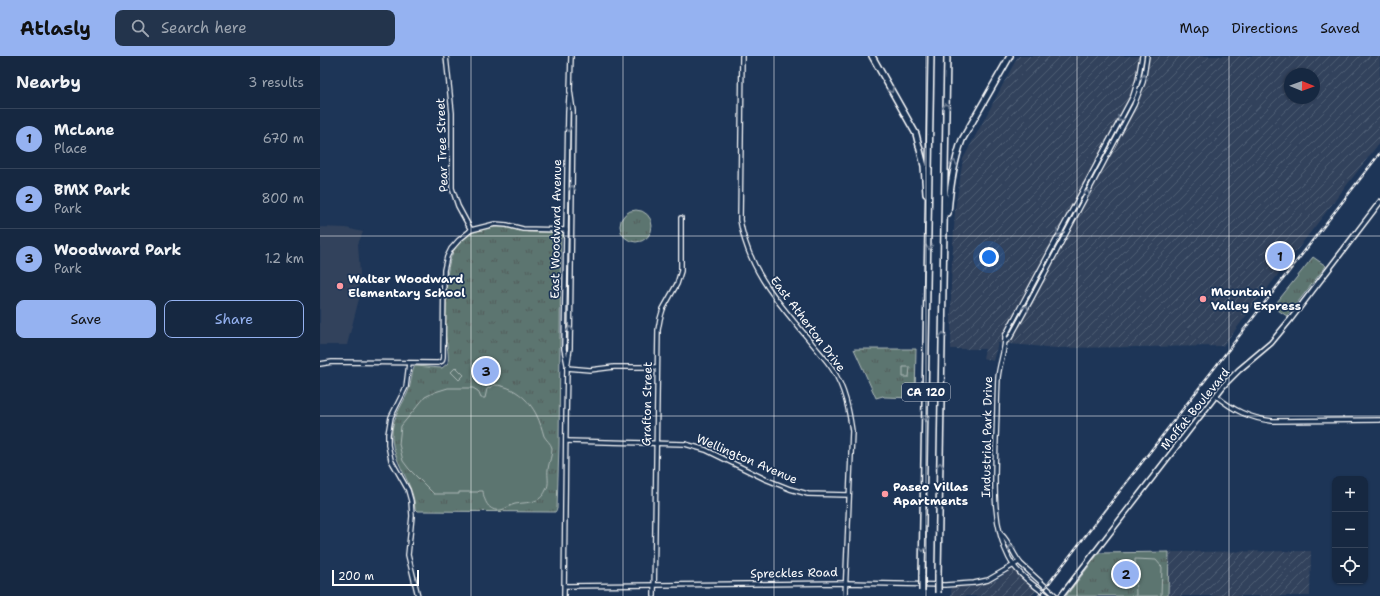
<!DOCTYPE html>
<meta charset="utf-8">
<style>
:root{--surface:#162841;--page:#23344c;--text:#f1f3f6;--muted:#9ea6b1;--line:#35445a;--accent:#95b2f1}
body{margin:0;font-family:"Shantell Sans",sans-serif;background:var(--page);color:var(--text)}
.controls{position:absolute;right:12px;bottom:12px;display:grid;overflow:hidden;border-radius:8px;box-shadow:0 1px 3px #0004}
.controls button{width:36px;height:36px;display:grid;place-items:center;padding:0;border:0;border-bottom:1px solid var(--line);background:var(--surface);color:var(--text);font:20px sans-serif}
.compass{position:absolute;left:964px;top:12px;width:36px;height:36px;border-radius:50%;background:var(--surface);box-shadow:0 1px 3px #0004;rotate:91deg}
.scale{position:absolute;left:12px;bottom:10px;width:87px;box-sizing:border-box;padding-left:4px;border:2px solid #fff;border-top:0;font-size:11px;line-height:14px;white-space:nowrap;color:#fff;-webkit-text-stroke:3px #1d3557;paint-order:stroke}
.you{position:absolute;left:669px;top:201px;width:14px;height:14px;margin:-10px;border:3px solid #fff;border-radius:50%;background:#1a73e8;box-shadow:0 0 0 6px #1a73e833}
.badge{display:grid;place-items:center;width:26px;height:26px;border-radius:50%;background:var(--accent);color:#111;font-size:13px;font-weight:700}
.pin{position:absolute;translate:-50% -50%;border:2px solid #fff;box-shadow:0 1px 4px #0006}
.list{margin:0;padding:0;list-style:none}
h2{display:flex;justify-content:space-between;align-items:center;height:52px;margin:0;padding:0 16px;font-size:17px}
h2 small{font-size:13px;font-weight:400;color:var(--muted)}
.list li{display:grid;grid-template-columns:26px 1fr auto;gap:12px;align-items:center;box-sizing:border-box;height:60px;padding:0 16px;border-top:1px solid var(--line)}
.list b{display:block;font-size:15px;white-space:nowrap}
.list p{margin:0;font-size:13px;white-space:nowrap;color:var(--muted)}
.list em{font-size:13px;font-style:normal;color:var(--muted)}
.actions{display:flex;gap:8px;padding:12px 16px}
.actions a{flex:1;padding:9px 0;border:1px solid var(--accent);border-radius:8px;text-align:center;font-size:14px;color:var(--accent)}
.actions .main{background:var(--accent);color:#111}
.icon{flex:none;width:22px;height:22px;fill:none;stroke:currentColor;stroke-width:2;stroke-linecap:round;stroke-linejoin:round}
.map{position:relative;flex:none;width:1060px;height:540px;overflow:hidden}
header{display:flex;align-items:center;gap:24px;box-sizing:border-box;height:56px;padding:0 20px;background:var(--accent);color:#111}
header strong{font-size:19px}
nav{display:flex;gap:22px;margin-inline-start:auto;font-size:14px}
.search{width:280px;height:36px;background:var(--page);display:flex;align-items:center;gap:10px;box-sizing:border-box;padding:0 14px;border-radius:8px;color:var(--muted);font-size:15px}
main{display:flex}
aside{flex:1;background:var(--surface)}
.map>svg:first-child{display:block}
.built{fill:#31425c}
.industrial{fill:url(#industrial-furrows);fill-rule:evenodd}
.grass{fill:url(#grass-tufts);stroke:#aebab8}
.pitch{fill:#5c7470;stroke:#aebab8}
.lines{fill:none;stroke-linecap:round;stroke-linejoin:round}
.tertiary-casing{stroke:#fff;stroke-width:6}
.secondary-casing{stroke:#fff;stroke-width:7}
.motorway-casing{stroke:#fff;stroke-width:8}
.tertiary{stroke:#1d3557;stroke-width:3.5}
.secondary{stroke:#1d3557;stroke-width:4}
.motorway{stroke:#1d3557;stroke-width:5}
.rail-casing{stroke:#fff;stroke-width:2.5}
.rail{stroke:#1d3557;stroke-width:1;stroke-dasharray:3;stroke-linecap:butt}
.motorway-bridge-casing{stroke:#fff;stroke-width:8;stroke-linecap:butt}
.motorway-bridge{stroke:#1d3557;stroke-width:5}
.oneway{stroke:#6c7c92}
.grid{fill:none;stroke:#fff;stroke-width:1;stroke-opacity:0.55}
.poi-dot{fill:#ff9aa2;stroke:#1d3557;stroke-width:1.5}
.labels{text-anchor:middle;stroke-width:3.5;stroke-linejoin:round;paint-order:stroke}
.shield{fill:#1d3557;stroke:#bbc2cd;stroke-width:1}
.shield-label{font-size:11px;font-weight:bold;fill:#fff}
.street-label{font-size:12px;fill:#fff;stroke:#1d3557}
.poi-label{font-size:12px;font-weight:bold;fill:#fff;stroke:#1d3557;text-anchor:start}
</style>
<header>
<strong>Atlasly</strong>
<div class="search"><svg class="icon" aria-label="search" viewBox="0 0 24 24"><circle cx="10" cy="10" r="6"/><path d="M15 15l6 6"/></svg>Search here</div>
<nav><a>Map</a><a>Directions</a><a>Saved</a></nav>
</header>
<main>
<aside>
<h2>Nearby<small>3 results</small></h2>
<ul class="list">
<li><span class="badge">1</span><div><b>McLane</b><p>Place</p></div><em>670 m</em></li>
<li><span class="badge">2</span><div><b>BMX Park</b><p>Park</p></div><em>800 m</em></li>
<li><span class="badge">3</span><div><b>Woodward Park</b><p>Park</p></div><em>1.2 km</em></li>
</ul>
<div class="actions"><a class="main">Save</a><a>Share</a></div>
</aside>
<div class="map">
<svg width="1060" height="540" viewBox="0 0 1060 540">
<defs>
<pattern id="industrial-furrows" width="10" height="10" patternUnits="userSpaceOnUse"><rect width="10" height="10" fill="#31425c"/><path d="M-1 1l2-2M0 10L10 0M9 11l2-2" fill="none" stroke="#505e74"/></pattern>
<pattern id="grass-tufts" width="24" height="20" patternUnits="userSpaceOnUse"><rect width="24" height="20" fill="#5c7470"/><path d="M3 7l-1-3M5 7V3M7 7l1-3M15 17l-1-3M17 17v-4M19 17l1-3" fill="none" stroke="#525c5a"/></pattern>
</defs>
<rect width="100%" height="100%" fill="#1d3557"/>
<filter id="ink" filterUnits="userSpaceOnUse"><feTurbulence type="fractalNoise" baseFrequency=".025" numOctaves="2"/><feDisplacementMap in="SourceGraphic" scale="8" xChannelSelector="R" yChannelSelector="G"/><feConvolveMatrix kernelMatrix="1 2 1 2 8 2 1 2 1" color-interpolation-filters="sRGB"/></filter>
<g filter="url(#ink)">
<polygon class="built" points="0,171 26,172 43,176 38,188 40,217 39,243 27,289 0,289"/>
<g class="industrial">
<path d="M698,0H1060V86L903,290L736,292L678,287L673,305L663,302L665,293H631V228L635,154L643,103ZM970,18H994V42H970Z"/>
<polygon points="991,495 990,540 848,540 849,496"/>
<polygon points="693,513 703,524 716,535 712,540 631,540 631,531 650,531 676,524"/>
</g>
<g class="grass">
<circle cx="316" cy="170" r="16"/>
<path d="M167,171H183L208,176H240L243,179V181L241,182L239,389L237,453L235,456L97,455L95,453C94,423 66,401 73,369C76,357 83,347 88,336C91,329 92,313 95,310L122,312L128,307C129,300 127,289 126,283C124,272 126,260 126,249C127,213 125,182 167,171Z"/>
<polygon points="993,201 1006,210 967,260 953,251"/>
<polygon points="534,293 596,293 595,342 564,341 563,340 556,342"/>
<polygon points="849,496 848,540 746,540 779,497"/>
</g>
<g class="pitch">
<polygon points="136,311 144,319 139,324 131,316"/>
<polygon points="583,311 590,311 589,321 583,321"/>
<path d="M175,329C193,330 209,343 217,360C220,366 222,373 224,380C226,384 231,387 232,392C232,400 229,406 228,413C227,420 230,428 226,434C220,448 207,446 195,448C190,449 186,453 181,454C168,456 164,444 163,435H159L158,436H139V438H114L89,413L83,405L79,388L81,370L105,341L115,336L128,332H153L158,335L161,342H165L167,333Z"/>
<polygon points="815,503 836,504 842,511 841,540 816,540"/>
</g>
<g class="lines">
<g class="tertiary-casing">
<g id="tertiary">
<polyline points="126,0 132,57 132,132 138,150 151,174"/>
<path d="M422,0L420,164C429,216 458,246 491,286C498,295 507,304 513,314C525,333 529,354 532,375L525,540"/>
<polyline points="250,35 251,0"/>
<polyline points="686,285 690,282 707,251 814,49 823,26 827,0"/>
<polyline points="89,307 86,331 71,361 68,378 68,389 71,404 88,434 91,445 92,460 88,499 98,540"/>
<polyline points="0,308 12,306 118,307 122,305 123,301 124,214 127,201 131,193 139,184 151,174 175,168 187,169 203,173 246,174"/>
<polyline points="247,308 244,293 248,56 249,41"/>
<polyline points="247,312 270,314 294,311 337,311"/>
<path d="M896,340C913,354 929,362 952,365L1060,364"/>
<polyline points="246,385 365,388 386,394 445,423 470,433 488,438 529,439"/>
<path d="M681,478C690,486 693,499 701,508L736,540"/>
<polyline points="245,530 526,527 625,529 654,527 668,524 699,506"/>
<polyline points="244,540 246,364 247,312 250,292 253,55 250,34"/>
<polyline points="334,540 338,274 340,263 343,253 357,228 361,215 361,162"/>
<path d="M728,540C715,530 697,518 689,502C671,467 675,421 676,382C677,362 677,342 678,322C679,308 686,292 685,280L813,40L818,24L822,0"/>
</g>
</g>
<g class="secondary-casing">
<polyline id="secondary" points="741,540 904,329 919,314 951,287 970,264 1060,146"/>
</g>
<g class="motorway-casing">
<g id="motorway">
<polyline points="552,0 596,78 604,110 606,138"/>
<path d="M628,157C630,132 633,108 642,84L690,0"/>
<polyline points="618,518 627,0"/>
<polyline points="602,520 611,0"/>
</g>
</g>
<use href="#tertiary" class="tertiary"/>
<use href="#secondary" class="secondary"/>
<use href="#motorway" class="motorway"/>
<g class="rail-casing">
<polyline id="rail" points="719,540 1060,97"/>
</g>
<use href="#rail" class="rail"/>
<g class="motorway-bridge-casing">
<g id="motorway-bridge">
<polyline points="602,535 602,520"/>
<polyline points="618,537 618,518"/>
</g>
</g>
<use href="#motorway-bridge" class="motorway-bridge"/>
</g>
<defs><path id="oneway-chevron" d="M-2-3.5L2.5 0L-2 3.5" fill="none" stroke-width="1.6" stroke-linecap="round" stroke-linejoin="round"/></defs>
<g class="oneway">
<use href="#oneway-chevron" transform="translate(824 21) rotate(-79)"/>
<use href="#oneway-chevron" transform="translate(571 34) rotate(60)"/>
<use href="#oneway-chevron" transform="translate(626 50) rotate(-89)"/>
<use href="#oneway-chevron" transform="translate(800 63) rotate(119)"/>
<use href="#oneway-chevron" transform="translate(248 73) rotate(91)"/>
<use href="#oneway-chevron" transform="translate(634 107) rotate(-77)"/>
<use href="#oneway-chevron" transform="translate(252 132) rotate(-89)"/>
<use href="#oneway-chevron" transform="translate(767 137) rotate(-62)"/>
<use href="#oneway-chevron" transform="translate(739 177) rotate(118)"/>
<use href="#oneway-chevron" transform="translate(609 191) rotate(91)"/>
<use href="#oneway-chevron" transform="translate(706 252) rotate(-61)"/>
<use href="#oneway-chevron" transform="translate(250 273) rotate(-89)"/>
<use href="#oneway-chevron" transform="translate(623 279) rotate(-89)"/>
<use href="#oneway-chevron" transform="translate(606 363) rotate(91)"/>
<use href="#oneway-chevron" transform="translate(620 409) rotate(-89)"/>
<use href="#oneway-chevron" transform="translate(691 492) rotate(-116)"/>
<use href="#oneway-chevron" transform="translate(603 493) rotate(91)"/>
</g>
</g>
<path class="grid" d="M151,0V540M303,0V540M454,0V540M606,0V540M757,0V540M909,0V540M0,180H1060M0,360H1060"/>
<g class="poi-dot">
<circle cx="20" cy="230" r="4"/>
<circle cx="883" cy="243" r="4"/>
<circle cx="565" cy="438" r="4"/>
</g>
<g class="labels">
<rect class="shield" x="582" y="327" width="48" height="18" rx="3"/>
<g class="shield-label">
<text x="606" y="340">CA 120</text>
</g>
<g class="street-label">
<text transform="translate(122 89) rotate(-92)" y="4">Pear Tree Street</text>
<text transform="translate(236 173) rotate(-89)" y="4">East Woodward Avenue</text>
<text transform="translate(488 268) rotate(53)" y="4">East Atherton Drive</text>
<text transform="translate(327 348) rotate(-89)" y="4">Grafton Street</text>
<text transform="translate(875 353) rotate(-51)" y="4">Moffat Boulevard</text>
<text transform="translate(667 381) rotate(-89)" y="4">Industrial Park Drive</text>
<text transform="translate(427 403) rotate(23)" y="4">Wellington Avenue</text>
<text transform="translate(474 517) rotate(-1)" y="4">Spreckles Road</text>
</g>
<g class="poi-label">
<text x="28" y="227">Walter Woodward<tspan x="28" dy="14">Elementary School</tspan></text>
<text x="891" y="240">Mountain<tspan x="891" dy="14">Valley Express</tspan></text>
<text x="573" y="435">Paseo Villas<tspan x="573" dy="14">Apartments</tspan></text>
</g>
</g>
</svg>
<div class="controls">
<button>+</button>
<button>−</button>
<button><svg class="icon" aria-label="locate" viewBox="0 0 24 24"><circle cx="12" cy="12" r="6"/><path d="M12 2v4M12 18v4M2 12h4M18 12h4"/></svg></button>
</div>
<svg class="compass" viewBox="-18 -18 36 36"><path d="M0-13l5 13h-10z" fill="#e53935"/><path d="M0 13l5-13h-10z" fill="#9ea6b1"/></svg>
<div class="scale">200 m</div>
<div class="you"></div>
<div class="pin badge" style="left:960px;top:200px">1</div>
<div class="pin badge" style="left:806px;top:518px">2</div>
<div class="pin badge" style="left:166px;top:315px">3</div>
</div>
</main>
